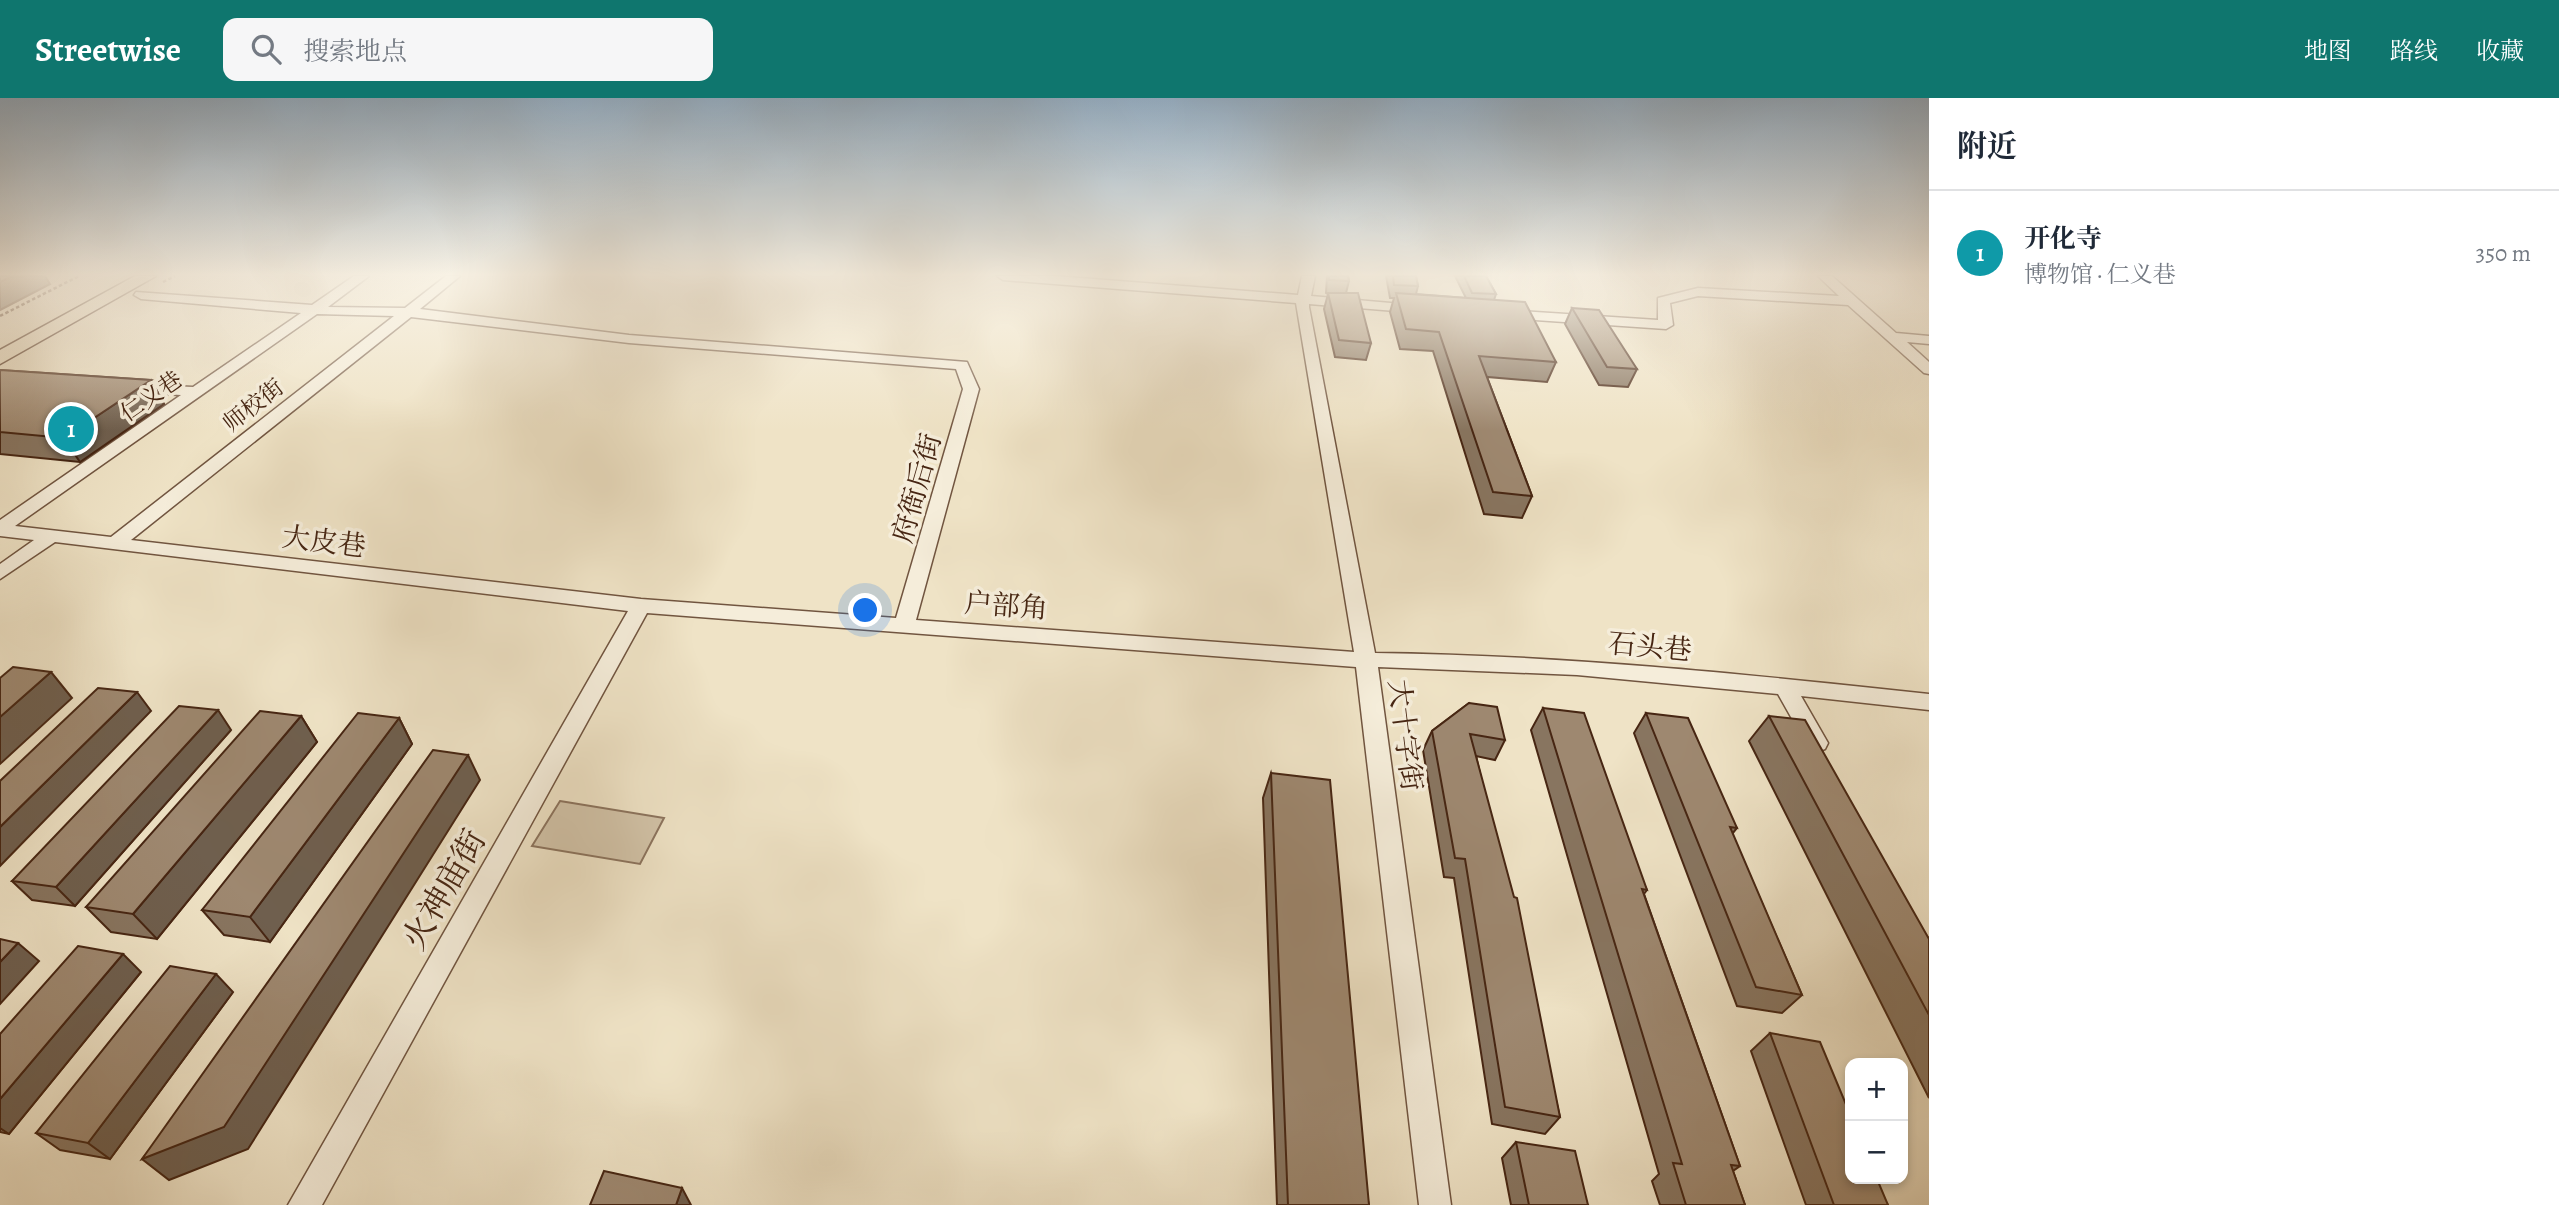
<!DOCTYPE html>
<html lang="zh">
<meta charset="utf-8">
<style>
:root{--surface:#fff;--page:#f6f6f7;--text:#1f2937;--muted:#747a83;--line:#e0e1e3;--accent:#0f766e}
body{margin:0;font-family:Alegreya,"Noto Serif SC",serif;background:var(--page);color:var(--text)}
.controls{position:absolute;right:21px;bottom:21px;display:grid;overflow:hidden;border-radius:14px;box-shadow:0 4px 10px #0003}
.controls button{width:63px;height:63px;display:grid;place-items:center;padding:0;border:0;border-bottom:2px solid var(--line);background:var(--surface);color:var(--text);font:35px sans-serif}
.you{position:absolute;left:866px;top:513px;width:24px;height:24px;margin:-18px;border:5px solid #fff;border-radius:50%;background:#1a73e8;box-shadow:0 0 0 10px #1a73e833}
.badge{display:grid;place-items:center;width:46px;height:46px;border-radius:50%;background:var(--accent);color:#fff;font-size:23px;font-weight:700}
.pin{position:absolute;translate:-50% -50%;border:4px solid #fff;box-shadow:0 2px 7px #0006}
.list{margin:0;padding:0;list-style:none}
h2{display:flex;justify-content:space-between;align-items:center;height:91px;margin:0;padding:0 28px;font-size:30px}
h2 small{font-size:23px;font-weight:400;color:var(--muted)}
.list li{display:grid;grid-template-columns:46px 1fr auto;gap:21px;align-items:center;box-sizing:border-box;height:126px;padding:0 28px;border-top:2px solid var(--line)}
.list b{display:block;font-size:26px;white-space:nowrap}
.list p{margin:0;font-size:23px;white-space:nowrap;color:var(--muted)}
.list em{font-size:23px;font-style:normal;color:var(--muted)}
.icon{flex:none;width:38px;height:38px;fill:none;stroke:currentColor;stroke-width:2;stroke-linecap:round;stroke-linejoin:round}
.map{position:relative;flex:none;width:1929px;height:1107px;overflow:hidden}
header{display:flex;align-items:center;gap:42px;box-sizing:border-box;height:98px;padding:0 35px;background:var(--accent);color:#fff}
header strong{font-size:33px}
nav{display:flex;gap:38px;margin-inline-start:auto;font-size:24px}
.search{width:490px;height:63px;background:var(--page);display:flex;align-items:center;gap:18px;box-sizing:border-box;padding:0 24px;border-radius:14px;color:var(--muted);font-size:26px}
main{display:flex}
aside{flex:1;background:var(--surface)}
.map>svg:first-child{display:block}
.green{fill:#d2c3a8;stroke:#8c745e;stroke-width:2}
.lines{fill:none;stroke-linecap:round;stroke-linejoin:round}
.minor-casing{stroke:#715540;stroke-width:3}
.major-casing{stroke:#472613;stroke-width:3}
.path{stroke:#472613;stroke-width:2.5;stroke-dasharray:3.5 2.5;stroke-linecap:butt}
.minor{fill:#f5edda;fill-rule:evenodd}
.major{fill:#efe3c6;fill-rule:evenodd}
.wall{fill:#887560;stroke:#472613;stroke-width:2}
.shaded-wall{fill:#6f5f4e;stroke:#472613;stroke-width:2}
.building{fill:#9e8870;stroke:#472613;stroke-width:2}
.labels{text-anchor:middle;stroke-width:7;stroke-linejoin:round;paint-order:stroke}
.far-street-label{font-size:23px;fill:#472613;stroke:#f5edda}
.street-label{font-size:28px;fill:#472613;stroke:#f5edda}
.near-street-label{font-size:33px;fill:#472613;stroke:#f5edda}
</style>
<header>
<strong>Streetwise</strong>
<div class="search"><svg class="icon" aria-label="search" viewBox="0 0 24 24"><circle cx="10" cy="10" r="6"/><path d="M15 15l6 6"/></svg>搜索地点</div>
<nav><a>地图</a><a>路线</a><a>收藏</a></nav>
</header>
<main>
<div class="map">
<svg width="1929" height="1107" viewBox="0 0 1929 1107">
<rect width="100%" height="100%" fill="#efe3c6"/>
<filter id="stains"><feTurbulence type="fractalNoise" baseFrequency=".00286" numOctaves="4"/><feColorMatrix values="0 0 0 0 .2 0 0 0 0 .09 0 0 0 0 .02 0 0 0 .5 -.17"/></filter>
<radialGradient id="worn" r=".72"><stop offset=".6" stop-color="#630" stop-opacity="0"/><stop offset="1" stop-color="#630" stop-opacity=".3"/></radialGradient>
<polygon class="green" points="560,703 664,720 640,766 532,748"/>
<g class="lines">
<g class="minor-casing">
<g id="minor">
<path d="M354,178H369L328,209L405,210L446,178H460L420,211L629,237L967,264L979,291L916,522L1354,554L1296,205L1003,182L997,178H1055L1298,197L1302,178H1315L1311,198L1425,208V214L1420,215L1309,206V209L1375,555C1561,557 1745,576 1929,596V612L1801,598L1828,645L1825,651L1817,654L1809,651L1778,596L1577,577L1378,569L1451,1107H1419L1356,569L647,515L322,1107H288L628,513L55,444L0,481V466L34,442L0,438V422L181,297L129,294L124,292V286L193,289L301,215L141,201L134,197L136,194L312,207ZM317,216L394,218L111,439L15,428ZM411,219L629,245L956,271L963,291L896,520L641,501L131,442Z"/>
<polygon points="1818,178 1832,178 1896,235 1929,238 1929,246 1907,244 1929,264 1929,276 1924,275 1848,207 1698,198 1670,205 1673,227 1666,231 1504,220 1497,216 1504,212 1658,222 1658,200 1698,190 1839,198"/>
</g>
</g>
<g class="major-casing">
<polygon id="major" points="135,178 156,178 0,266 0,252"/>
</g>
<g class="path">
<polyline points="163,184 175,178"/>
<polyline points="0,218 79,178"/>
</g>
<use href="#minor" class="minor"/>
<use href="#major" class="major"/>
</g>
<g class="wall">
<polygon points="1327,178 1348,178 1349,183 1346,195 1371,245 1366,262 1335,259 1324,211 1328,196 1326,195"/>
<polygon points="1386,178 1416,178 1418,188 1416,196 1466,200 1455,178 1486,178 1496,196 1494,202 1556,264 1547,284 1487,279 1532,398 1522,420 1484,416 1433,253 1400,251 1390,214 1394,200 1390,200"/>
<polygon points="1572,210 1637,271 1628,289 1599,287 1565,226"/>
<polygon points="0,272 151,282 164,306 80,364 0,356"/>
<polygon points="1469,605 1505,642 1495,662 1476,658 1560,1019 1545,1036 1492,1026 1454,780 1444,779 1423,652 1432,633"/>
<polygon points="1543,610 1647,792 1644,796 1740,1068 1733,1073 1745,1107 1660,1107 1652,1083 1659,1076 1531,632"/>
<polygon points="1646,615 1737,730 1732,736 1802,897 1782,915 1737,908 1634,635"/>
<polygon points="301,618 317,644 157,841 111,834 86,809"/>
<polygon points="1769,618 1929,841 1929,1000 1749,643"/>
<polygon points="399,620 412,646 270,844 224,837 202,812"/>
<polygon points="231,632 75,808 32,802 12,783"/>
<polygon points="1271,675 1369,1107 1277,1107 1263,700"/>
<polygon points="141,874 9,1036 0,1034 0,936"/>
<polygon points="233,894 110,1061 60,1052 36,1035"/>
<polygon points="1770,935 1888,1107 1806,1107 1751,953"/>
<polygon points="1516,1044 1588,1107 1511,1107 1502,1060"/>
</g>
<g class="shaded-wall">
<polygon points="12,178 45,178 50,186 0,212 0,184"/>
<polygon points="151,282 164,306 80,364 64,340"/>
<polygon points="51,574 72,600 0,666 0,619"/>
<polygon points="137,594 151,613 0,768 0,729"/>
<polygon points="218,612 231,632 75,808 56,789"/>
<polygon points="301,618 317,644 157,841 133,816"/>
<polygon points="399,620 412,646 270,844 250,819"/>
<polygon points="468,657 480,682 248,1051 169,1082 142,1061"/>
<polygon points="18,845 39,863 0,906 0,864"/>
<polygon points="123,856 141,874 9,1036 0,1030 0,1001"/>
<polygon points="216,876 233,894 110,1061 88,1045"/>
<polygon points="682,1090 691,1107 676,1107"/>
</g>
<g class="building">
<polygon points="0,178 12,178 0,184"/>
<polygon points="1329,178 1348,178 1349,183 1329,182"/>
<polygon points="1393,178 1416,178 1418,188 1394,187"/>
<polygon points="1464,178 1486,178 1496,196 1472,195"/>
<polygon points="1328,195 1358,195 1371,245 1339,242"/>
<polygon points="1396,195 1525,204 1556,264 1479,258 1532,398 1493,394 1439,234 1406,231"/>
<polygon points="1572,210 1599,212 1637,271 1607,269"/>
<polygon points="0,272 151,282 64,340 0,334"/>
<polygon points="13,569 51,574 0,619 0,580"/>
<polygon points="98,590 137,594 0,729 0,683"/>
<polygon points="1469,605 1497,609 1505,642 1470,636 1514,799 1517,800 1560,1019 1505,1009 1465,761 1455,760 1432,633"/>
<polygon points="179,608 218,612 56,789 12,783"/>
<polygon points="1543,610 1584,615 1647,792 1642,791 1740,1068 1731,1067 1745,1107 1686,1107 1673,1065 1682,1066"/>
<polygon points="260,613 301,618 133,816 86,809"/>
<polygon points="358,615 399,620 250,819 202,812"/>
<polygon points="1646,615 1688,620 1737,730 1730,729 1802,897 1756,889"/>
<polygon points="1769,618 1805,622 1929,841 1929,917"/>
<polygon points="433,652 468,657 224,1029 142,1061"/>
<polygon points="1271,675 1330,682 1369,1107 1288,1107"/>
<polygon points="0,841 18,845 0,864"/>
<polygon points="78,848 123,856 0,1001 0,936"/>
<polygon points="170,868 216,876 88,1045 36,1035"/>
<polygon points="1770,935 1820,944 1850,1016 1850,1081 1877,1081 1888,1107 1834,1107"/>
<polygon points="1516,1044 1575,1053 1588,1107 1529,1107"/>
<polygon points="604,1073 682,1090 676,1107 590,1107"/>
</g>
<linearGradient id="sky" x2="0" y2="1"><stop stop-color="#94adc2"/><stop offset="0.53" stop-color="#f8f2e5"/><stop offset="1" stop-color="#f8f2e5" stop-opacity="0"/></linearGradient>
<rect width="1929" height="333" fill="url(#sky)"/>
<g class="labels">
<g class="far-street-label">
<text transform="translate(151 298) rotate(-35)" y="8">仁义巷</text>
<text transform="translate(253 307) rotate(-38)" y="8">师校街</text>
</g>
<g class="street-label">
<text transform="translate(916 390) rotate(-74)" y="10">府衙后街</text>
<text transform="translate(324 443) rotate(7)" y="10">大皮巷</text>
<text transform="translate(1006 507) rotate(4)" y="10">户部角</text>
<text transform="translate(1650 548) rotate(5)" y="10">石头巷</text>
<text transform="translate(1406 637) rotate(83)" y="10">大十字街</text>
</g>
<g class="near-street-label">
<text transform="translate(443 791) rotate(-60)" y="12">火神庙街</text>
</g>
</g>
<rect width="100%" height="100%" filter="url(#stains)"/>
<rect width="100%" height="100%" fill="url(#worn)"/>
</svg>
<div class="controls">
<button>+</button>
<button>−</button>
</div>
<div class="you"></div>
<div class="pin badge" style="left:71px;top:331px;background:#0f9aa8">1</div>
</div>
<aside>
<h2>附近<small></small></h2>
<ul class="list">
<li><span class="badge" style="background:#0f9aa8">1</span><div><b>开化寺</b><p>博物馆 · 仁义巷</p></div><em>350 m</em></li>
</ul>
</aside>
</main>
